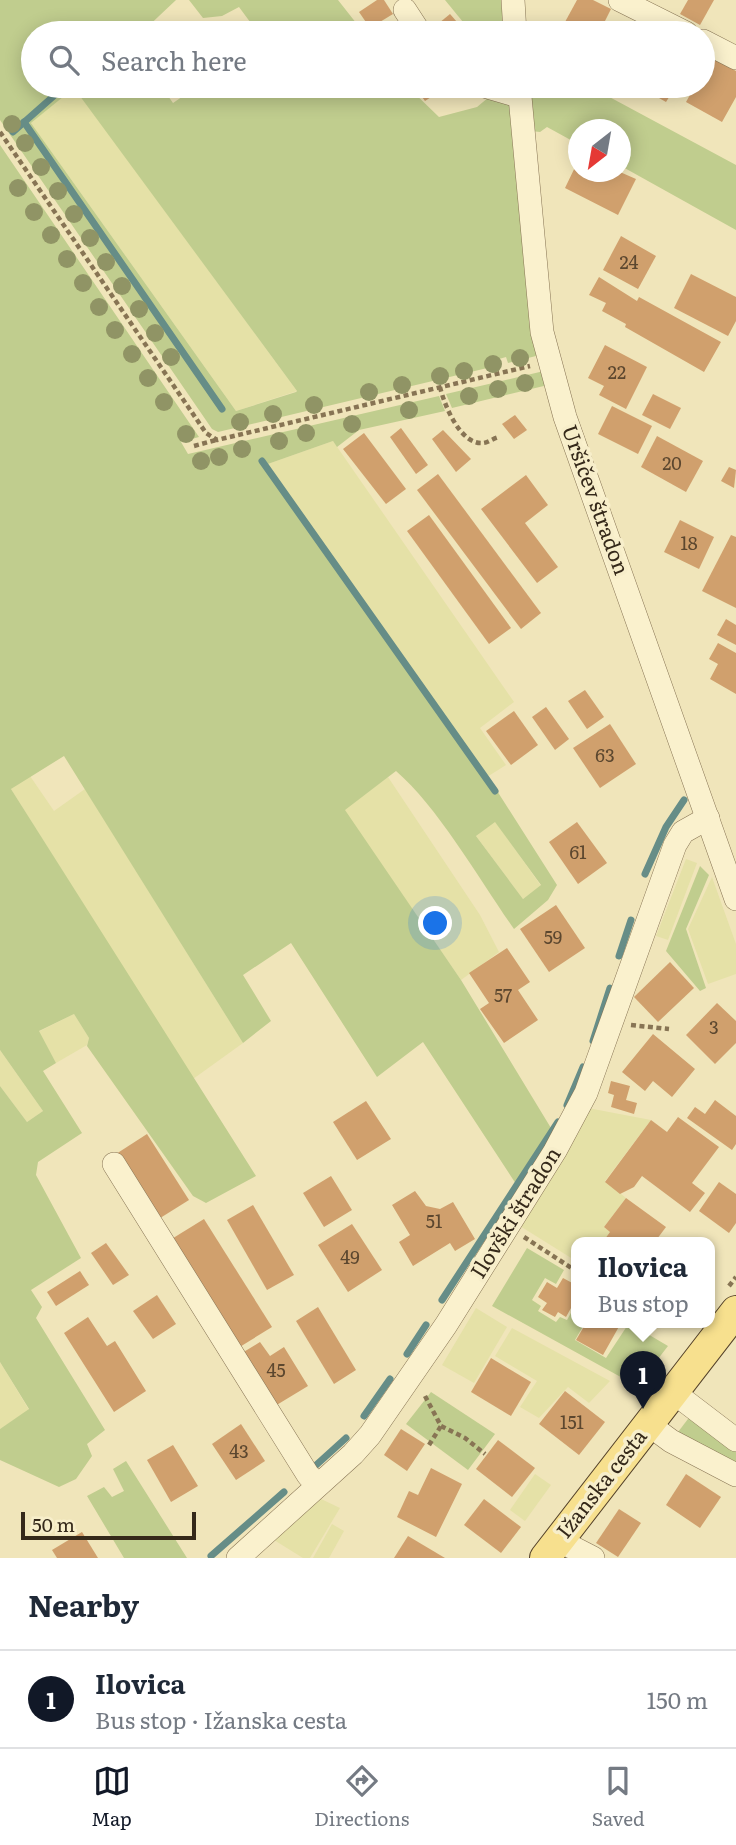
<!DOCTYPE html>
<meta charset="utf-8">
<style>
:root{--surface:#fff;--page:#f2f2f3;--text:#1f2937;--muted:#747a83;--line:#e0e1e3;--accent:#111827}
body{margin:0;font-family:Literata,serif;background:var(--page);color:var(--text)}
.compass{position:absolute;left:568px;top:119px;width:63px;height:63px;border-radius:50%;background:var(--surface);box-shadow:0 4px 18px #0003;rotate:211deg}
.scale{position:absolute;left:21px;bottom:18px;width:175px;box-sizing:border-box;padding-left:7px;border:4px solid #35291a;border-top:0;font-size:19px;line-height:24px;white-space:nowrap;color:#35291a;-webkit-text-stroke:5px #f7eeca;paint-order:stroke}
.you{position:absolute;left:436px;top:924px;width:24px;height:24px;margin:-18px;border:5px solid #fff;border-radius:50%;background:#1a73e8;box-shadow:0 0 0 10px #1a73e833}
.badge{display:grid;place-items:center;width:46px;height:46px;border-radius:50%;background:var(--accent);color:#fff;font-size:23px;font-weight:700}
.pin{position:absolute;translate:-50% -58px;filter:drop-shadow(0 2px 4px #0008)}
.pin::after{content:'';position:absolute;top:37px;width:24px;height:21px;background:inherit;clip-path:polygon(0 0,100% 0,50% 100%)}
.popup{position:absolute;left:571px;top:1237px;width:144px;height:91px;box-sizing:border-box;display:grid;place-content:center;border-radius:14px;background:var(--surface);filter:drop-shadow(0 2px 5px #0005);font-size:23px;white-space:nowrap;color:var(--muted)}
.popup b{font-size:26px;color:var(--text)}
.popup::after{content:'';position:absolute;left:50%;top:100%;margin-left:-14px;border:14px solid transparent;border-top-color:var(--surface)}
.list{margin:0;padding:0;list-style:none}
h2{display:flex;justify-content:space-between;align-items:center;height:91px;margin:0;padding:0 28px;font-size:30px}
h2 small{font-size:23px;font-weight:400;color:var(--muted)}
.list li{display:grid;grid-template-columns:46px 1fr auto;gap:21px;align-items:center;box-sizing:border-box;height:98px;padding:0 28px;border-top:2px solid var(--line)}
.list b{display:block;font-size:26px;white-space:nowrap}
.list p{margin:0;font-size:23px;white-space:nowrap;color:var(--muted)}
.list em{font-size:23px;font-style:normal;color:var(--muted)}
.icon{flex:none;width:38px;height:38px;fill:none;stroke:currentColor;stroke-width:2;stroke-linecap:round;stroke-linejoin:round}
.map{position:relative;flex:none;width:736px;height:1558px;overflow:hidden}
.search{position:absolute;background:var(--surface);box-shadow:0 4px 18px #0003;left:21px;right:21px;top:21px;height:77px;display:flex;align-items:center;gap:18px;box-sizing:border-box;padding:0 24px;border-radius:38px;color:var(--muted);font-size:26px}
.sheet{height:189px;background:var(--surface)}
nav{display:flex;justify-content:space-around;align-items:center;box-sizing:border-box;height:98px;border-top:2px solid var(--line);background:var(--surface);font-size:19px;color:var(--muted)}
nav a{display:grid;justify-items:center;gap:4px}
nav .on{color:var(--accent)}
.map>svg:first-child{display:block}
.farmland{fill:#e5e1a7}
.green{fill:#c0cd8e;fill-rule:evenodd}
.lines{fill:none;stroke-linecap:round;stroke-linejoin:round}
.stream{stroke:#668d87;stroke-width:7}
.building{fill:#d0a06d}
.minor-casing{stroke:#877454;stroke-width:24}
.major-casing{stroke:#544129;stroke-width:32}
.path{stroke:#877454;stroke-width:4.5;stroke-dasharray:5 3.5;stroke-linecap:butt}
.minor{stroke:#faf1cd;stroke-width:23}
.major{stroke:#f7e08e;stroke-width:30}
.tree{fill:#909465}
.labels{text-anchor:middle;stroke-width:7;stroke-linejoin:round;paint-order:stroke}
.number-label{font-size:18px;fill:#5c472f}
.street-label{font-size:21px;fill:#35291a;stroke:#f7eeca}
</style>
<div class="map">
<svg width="736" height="1558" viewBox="0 0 736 1558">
<rect width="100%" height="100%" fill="#f0e5ba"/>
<g class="farmland">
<polygon points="74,87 297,391 236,411 31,123"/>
<polygon points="333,441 514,702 480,728 506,765 487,777 265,465"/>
<polygon points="30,776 54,811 85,789 243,1043 193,1079 11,789"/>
<polygon points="388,777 480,915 499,952 461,980 344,810"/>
<polygon points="495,821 541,886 523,899 476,836"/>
<polygon points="686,859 697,863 668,940 656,936"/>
<polygon points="712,877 736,944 736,974 708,984 688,929"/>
<polygon points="74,1014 89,1038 87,1045 56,1063 38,1032"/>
<polygon points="0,1050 43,1111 27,1122 0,1086"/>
<polygon points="588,1108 651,1120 605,1181 626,1198 604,1227 610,1232 602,1243 576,1243 576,1261 520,1226 580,1130"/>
<polygon points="476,1308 507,1327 474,1383 442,1365"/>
<polygon points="512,1328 610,1381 589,1403 568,1387 539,1418 520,1407 537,1381 495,1356"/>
<polygon points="0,1362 29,1410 0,1429"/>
<polygon points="535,1474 551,1485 525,1521 510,1510"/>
<polygon points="319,1498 340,1508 310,1558 303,1558 274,1540"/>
<polygon points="332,1524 344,1531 329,1558 313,1558"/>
</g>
<g class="green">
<path d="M0,0H176L141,33H33V86H161L173,103L198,86H212L218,94L228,86H407L439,117L477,107L489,97L506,102L511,107L540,355L508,363L506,357L499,359L500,365L218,432L212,429L0,120ZM74,88L297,391L296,392L236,411L31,123Z"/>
<polygon points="189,0 338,0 364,33 255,33 256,30 239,7 222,16 203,18"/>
<polygon points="445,0 501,0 504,33 472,33"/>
<polygon points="526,86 589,86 736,165 736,230 621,166 620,130 578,130 578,144 547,127 540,132 531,131"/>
<path d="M0,145L199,437L181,442L188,454L439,396L445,411L359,430L337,447L333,441L265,465L485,772L557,885L548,900L514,929C481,882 438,807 396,771L345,810L461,980L554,1133L526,1182L516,1184L423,1042L377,1077L291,943L243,975L271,1021L243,1043L64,756L11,789L256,1176L206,1203L193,1196L87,1046L89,1038L74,1014L39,1031L56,1063L43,1071L82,1133L38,1162L36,1175L81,1258L31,1290L42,1307L36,1318L105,1430L87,1444L92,1456L76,1479L59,1487L0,1460V1429L29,1409L0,1362V1086L27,1122L43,1111L0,1050ZM495,822L541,885L523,899L476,836Z"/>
<polygon points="544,371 548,385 452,408 446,394"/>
<polygon points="700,866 709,875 686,929 706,988 700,991 666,951"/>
<polygon points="527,1248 564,1270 556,1284 545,1278 532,1300 541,1306 538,1311 556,1322 560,1317 567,1320 572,1311 576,1313 576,1323 585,1323 575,1340 606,1358 629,1323 668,1346 637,1386 492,1306"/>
<polygon points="431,1392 495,1434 468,1470 406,1424"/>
<polygon points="691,1415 736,1448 736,1467 675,1436"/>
<polygon points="126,1461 187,1558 124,1558 87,1496 104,1487 112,1497 124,1491 113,1469"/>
</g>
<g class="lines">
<g class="stream">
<polyline points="24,122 222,409"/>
<polyline points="13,132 65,86"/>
<polyline points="262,461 495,791"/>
<polyline points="645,874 666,827 684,800"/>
<polyline points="619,956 631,920"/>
<polyline points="593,1041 610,988"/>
<polyline points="567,1105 583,1067"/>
<polyline points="442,1300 558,1122"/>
<polyline points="407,1354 426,1325"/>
<polyline points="364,1416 390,1379"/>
<polyline points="314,1467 346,1438"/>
<polyline points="211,1556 284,1492"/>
</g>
</g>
<g class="building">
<polygon points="377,0 384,0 393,14 370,28 359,12"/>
<polygon points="577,0 593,0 611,9 599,33 559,33"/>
<polygon points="688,0 714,0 700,25 680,14"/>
<polygon points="450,14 464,30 460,33 438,33 433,28"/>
<polygon points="198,21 208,33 182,33"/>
<polygon points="711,57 736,71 736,97 722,122 686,102 695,86 703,86 703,72"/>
<polygon points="414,86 448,86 425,101"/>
<polygon points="638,86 676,86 666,102"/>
<polygon points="578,161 578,172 620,172 636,179 618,215 565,188"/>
<polygon points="621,236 656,256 638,289 603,270"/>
<polygon points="691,274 736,297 736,321 728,336 674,308"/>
<polygon points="599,277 637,301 639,297 721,342 704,372 625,327 626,324 602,311 606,303 589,295"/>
<polygon points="605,345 647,367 626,409 599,395 604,386 588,378"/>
<polygon points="653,394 681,408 670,429 642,415"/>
<polygon points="612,406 652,426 638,454 598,434"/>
<polygon points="515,415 527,430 514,439 502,424"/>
<polygon points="401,428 428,465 416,474 390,437"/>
<polygon points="443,430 471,459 456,472 432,439"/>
<polygon points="364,433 406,489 386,504 343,449"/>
<polygon points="657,436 703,461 686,492 641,467"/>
<polygon points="729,467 736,470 734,488 721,481"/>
<polygon points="438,474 541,613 521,629 417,490"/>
<polygon points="526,475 548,505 525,523 558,567 537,583 481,509"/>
<polygon points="429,515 511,628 489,644 407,531"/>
<polygon points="680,520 714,537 699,569 664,552"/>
<polygon points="731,535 736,537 736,608 702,591"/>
<polygon points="726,619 736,625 736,645 717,635"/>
<polygon points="718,643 736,653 736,694 710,679 718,664 709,659"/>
<polygon points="585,690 604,717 587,729 568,701"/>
<polygon points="546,707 569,739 555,750 532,717"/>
<polygon points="514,711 538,745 511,765 486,731"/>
<polygon points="610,724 636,764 600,788 573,748"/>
<polygon points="577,822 607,863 578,884 549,842"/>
<polygon points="556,905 585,948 549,972 520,929"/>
<polygon points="507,948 530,982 518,990 538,1020 504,1043 480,1009 489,1003 469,973"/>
<polygon points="670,962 694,988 658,1022 634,997"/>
<polygon points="717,1003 736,1021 736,1043 715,1064 686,1035"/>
<polygon points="653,1034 695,1069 672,1097 653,1081 645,1091 622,1072"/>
<polygon points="611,1081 630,1086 626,1100 637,1103 634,1114 611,1107 614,1095 608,1093"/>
<polygon points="715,1100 736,1116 736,1144 732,1150 687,1118 695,1107 705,1114"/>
<polygon points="366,1101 391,1139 357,1160 333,1122"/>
<polygon points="678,1117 719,1147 692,1183 705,1193 690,1212 642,1176 634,1187 620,1194 605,1182 651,1120 667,1132"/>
<polygon points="147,1134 189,1200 157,1220 116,1154"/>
<polygon points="331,1176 352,1210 324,1227 303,1193"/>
<polygon points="719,1182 736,1194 736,1223 729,1233 699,1211"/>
<polygon points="415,1191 426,1206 440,1209 453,1202 475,1239 455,1251 450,1243 413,1266 399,1242 410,1235 392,1205"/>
<polygon points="626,1198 666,1227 654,1243 602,1243 610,1232 604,1227"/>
<polygon points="253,1205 294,1275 267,1290 227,1220"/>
<polygon points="204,1219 272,1327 238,1348 170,1240"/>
<polygon points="352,1224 382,1270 348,1292 318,1245"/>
<polygon points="106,1243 129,1275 113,1285 91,1253"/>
<polygon points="80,1271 89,1285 56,1306 47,1292"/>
<polygon points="563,1278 576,1285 576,1299 566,1317 558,1312 555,1317 542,1310 547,1303 538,1297 547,1282 557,1288"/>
<polygon points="157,1295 176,1324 153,1339 133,1311"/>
<polygon points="318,1307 356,1370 334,1384 296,1321"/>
<polygon points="88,1317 107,1346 115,1341 146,1391 114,1412 64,1333"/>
<polygon points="586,1323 621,1323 603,1355 576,1340"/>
<polygon points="260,1342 270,1356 284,1347 308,1386 275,1406 242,1353"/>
<polygon points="491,1358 531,1382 511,1416 471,1392"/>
<polygon points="565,1391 605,1422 579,1455 539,1424"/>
<polygon points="241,1424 265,1461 236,1480 212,1444"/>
<polygon points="401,1429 425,1444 407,1471 384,1455"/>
<polygon points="498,1440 535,1468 512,1497 476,1469"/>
<polygon points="173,1445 198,1486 171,1502 147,1460"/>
<polygon points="431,1468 462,1484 436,1537 397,1517 409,1491 418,1495"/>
<polygon points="686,1474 721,1497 700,1528 666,1505"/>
<polygon points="484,1499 521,1527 501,1553 464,1525"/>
<polygon points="619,1509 641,1523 618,1557 596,1543"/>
<polygon points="82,1532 98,1558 57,1558 52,1550"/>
<polygon points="408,1536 445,1558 394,1558"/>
</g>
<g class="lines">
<g class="minor-casing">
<g id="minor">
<polyline points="513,0 515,33"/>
<polyline points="620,0 686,33"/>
<polyline points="405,10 420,33"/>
<polyline points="703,41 736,58"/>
<polyline points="484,86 519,96"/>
<polyline points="519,86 542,332 565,417 736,899"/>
<polyline points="114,1164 308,1475 318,1485"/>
<polyline points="673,1392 736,1440"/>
<polyline points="648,1424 671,1441 736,1475"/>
<polyline points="558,1540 593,1558"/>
<polyline points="238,1558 353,1454 370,1435 446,1325 555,1151 586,1093 675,845 683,832 708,818"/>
</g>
</g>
<g class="major-casing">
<polyline id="major" points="545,1558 736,1311"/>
</g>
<g class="path">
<polyline points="0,132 206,433 217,440 530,366"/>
<path d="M440,387C444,404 460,445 483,443C487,443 494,438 499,437"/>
<polyline points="194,446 216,440"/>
<polyline points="631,1025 669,1029"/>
<polyline points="524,1237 576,1271"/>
<polyline points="729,1286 736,1277"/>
<polyline points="425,1396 441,1426 465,1438 485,1454"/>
<polyline points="429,1445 441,1426"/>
</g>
<use href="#minor" class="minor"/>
<use href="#major" class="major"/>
</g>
<g class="tree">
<circle cx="12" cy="124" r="9"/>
<circle cx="25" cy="143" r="9"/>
<circle cx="41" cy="167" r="9"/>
<circle cx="18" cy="188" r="9"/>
<circle cx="58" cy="191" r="9"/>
<circle cx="34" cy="212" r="9"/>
<circle cx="74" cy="214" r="9"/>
<circle cx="51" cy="235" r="9"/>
<circle cx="90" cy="238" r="9"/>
<circle cx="67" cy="259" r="9"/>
<circle cx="106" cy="262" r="9"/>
<circle cx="83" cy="283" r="9"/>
<circle cx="122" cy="286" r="9"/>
<circle cx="99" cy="307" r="9"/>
<circle cx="139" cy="309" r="9"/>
<circle cx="115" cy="330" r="9"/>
<circle cx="155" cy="333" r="9"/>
<circle cx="132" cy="354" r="9"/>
<circle cx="171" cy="357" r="9"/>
<circle cx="520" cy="358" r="9"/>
<circle cx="493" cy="364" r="9"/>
<circle cx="464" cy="371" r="9"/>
<circle cx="440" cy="376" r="9"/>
<circle cx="148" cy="378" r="9"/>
<circle cx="525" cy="383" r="9"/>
<circle cx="402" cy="385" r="9"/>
<circle cx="498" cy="389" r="9"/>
<circle cx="369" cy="392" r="9"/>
<circle cx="469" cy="396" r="9"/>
<circle cx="164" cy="402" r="9"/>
<circle cx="314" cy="405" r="9"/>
<circle cx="409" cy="410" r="9"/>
<circle cx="273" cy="414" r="9"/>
<circle cx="240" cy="422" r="9"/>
<circle cx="352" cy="424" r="9"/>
<circle cx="306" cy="433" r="9"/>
<circle cx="186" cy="434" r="9"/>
<circle cx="279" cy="441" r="9"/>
<circle cx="242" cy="449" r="9"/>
<circle cx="219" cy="457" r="9"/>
<circle cx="201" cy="461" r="9"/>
</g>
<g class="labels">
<g class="number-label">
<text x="629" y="269">24</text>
<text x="617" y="379">22</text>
<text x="672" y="470">20</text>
<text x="689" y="550">18</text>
<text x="605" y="762">63</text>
<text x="578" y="859">61</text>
<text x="553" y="944">59</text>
<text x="503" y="1002">57</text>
<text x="714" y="1034">3</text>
<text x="434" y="1228">51</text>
<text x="350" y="1264">49</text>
<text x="276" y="1377">45</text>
<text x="572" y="1429">151</text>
<text x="239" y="1458">43</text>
</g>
<g class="street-label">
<text transform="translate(595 500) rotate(70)" y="7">Uršičev štradon</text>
<text transform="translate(516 1213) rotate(-58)" y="7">Ilovški štradon</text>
<text transform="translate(602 1484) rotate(-52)" y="7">Ižanska cesta</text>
</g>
</g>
</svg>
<svg class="compass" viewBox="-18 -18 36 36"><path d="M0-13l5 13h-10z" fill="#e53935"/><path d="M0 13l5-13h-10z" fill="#747a83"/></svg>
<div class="scale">50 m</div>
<div class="you"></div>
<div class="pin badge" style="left:643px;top:1409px">1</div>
<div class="popup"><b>Ilovica</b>Bus stop</div>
<div class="search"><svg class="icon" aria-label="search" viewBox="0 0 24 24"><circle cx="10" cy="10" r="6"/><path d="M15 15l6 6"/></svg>Search here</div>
</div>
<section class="sheet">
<h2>Nearby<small></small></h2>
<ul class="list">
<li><span class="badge">1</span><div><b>Ilovica</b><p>Bus stop · Ižanska cesta</p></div><em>150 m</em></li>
</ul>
</section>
<nav>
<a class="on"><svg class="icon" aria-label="map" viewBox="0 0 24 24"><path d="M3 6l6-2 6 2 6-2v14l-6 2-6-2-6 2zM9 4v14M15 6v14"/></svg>Map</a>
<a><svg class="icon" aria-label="directions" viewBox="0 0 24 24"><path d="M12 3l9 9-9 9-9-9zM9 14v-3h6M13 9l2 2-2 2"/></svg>Directions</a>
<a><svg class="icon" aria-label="saved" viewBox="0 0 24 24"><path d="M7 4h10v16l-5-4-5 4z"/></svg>Saved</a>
</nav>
